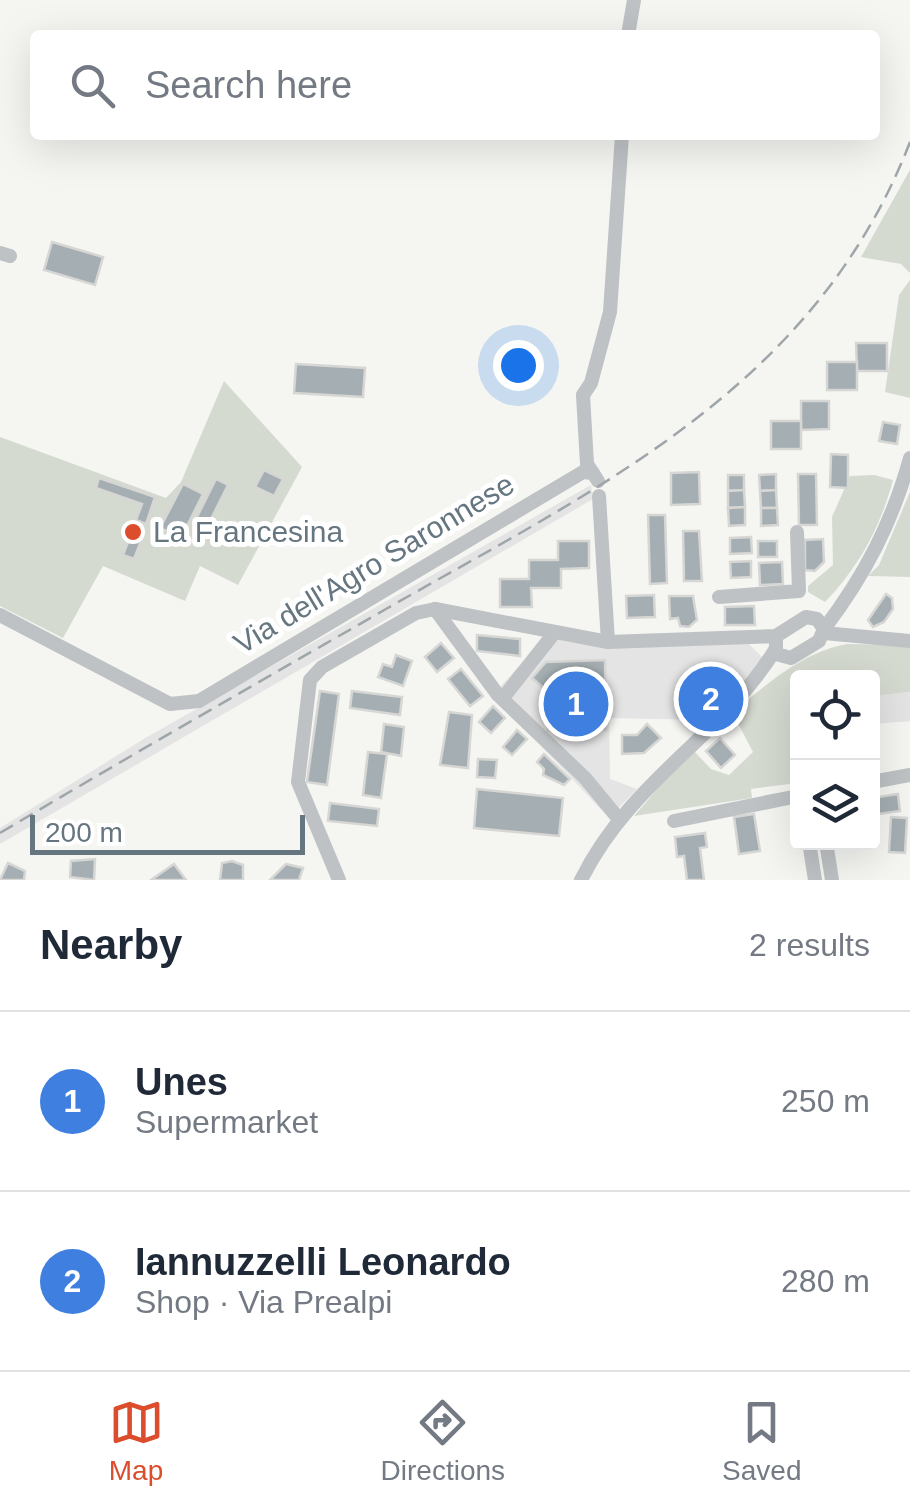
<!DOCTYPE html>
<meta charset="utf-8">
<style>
:root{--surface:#fff;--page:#f6f6f7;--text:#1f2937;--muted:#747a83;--line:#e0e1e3;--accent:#db4d2c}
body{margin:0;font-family:Helvetica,sans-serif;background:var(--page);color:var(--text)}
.controls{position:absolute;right:30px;bottom:30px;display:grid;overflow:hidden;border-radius:10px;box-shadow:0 10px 40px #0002}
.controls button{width:90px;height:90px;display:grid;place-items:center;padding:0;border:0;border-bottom:2px solid var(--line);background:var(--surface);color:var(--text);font:50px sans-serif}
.scale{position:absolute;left:30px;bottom:25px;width:275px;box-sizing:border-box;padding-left:10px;border:5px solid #657681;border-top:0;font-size:28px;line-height:35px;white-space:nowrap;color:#657681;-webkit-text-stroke:8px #fff;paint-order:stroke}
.you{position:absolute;left:518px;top:365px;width:35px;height:35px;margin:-25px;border:8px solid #fff;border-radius:50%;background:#1a73e8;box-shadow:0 0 0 15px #1a73e833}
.badge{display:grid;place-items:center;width:65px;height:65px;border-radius:50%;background:var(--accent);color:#fff;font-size:32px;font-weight:700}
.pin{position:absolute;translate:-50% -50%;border:5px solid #fff;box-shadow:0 2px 10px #0006}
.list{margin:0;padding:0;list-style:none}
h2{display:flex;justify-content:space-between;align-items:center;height:130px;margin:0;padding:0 40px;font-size:42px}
h2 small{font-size:32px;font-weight:400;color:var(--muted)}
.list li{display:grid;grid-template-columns:65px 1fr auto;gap:30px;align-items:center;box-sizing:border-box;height:180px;padding:0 40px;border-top:2px solid var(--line)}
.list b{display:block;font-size:38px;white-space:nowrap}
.list p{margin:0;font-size:32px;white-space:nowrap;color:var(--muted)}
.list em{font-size:32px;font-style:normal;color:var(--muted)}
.icon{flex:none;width:55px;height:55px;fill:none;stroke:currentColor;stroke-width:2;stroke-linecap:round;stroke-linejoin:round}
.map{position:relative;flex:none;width:910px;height:880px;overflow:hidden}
.search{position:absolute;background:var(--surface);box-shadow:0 10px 40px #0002;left:30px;right:30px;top:30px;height:110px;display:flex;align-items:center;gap:25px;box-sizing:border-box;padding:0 35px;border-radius:10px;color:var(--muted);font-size:38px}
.sheet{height:490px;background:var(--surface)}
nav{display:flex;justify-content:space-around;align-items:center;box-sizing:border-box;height:140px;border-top:2px solid var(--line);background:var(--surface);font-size:28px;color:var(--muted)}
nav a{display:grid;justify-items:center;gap:5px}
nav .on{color:var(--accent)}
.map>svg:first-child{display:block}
.built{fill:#e3e4e3}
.green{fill:#d5dad1}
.building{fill:#a5aeb2;stroke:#d6d6d4;stroke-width:2.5}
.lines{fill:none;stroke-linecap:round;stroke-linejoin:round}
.minor{stroke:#bec2c5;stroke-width:14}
.rail{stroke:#9fa6aa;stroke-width:2.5;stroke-dasharray:15 8;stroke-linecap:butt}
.poi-dot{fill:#db4d2c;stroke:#fff;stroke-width:4}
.labels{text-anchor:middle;stroke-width:10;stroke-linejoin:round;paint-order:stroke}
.poi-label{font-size:30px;fill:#657681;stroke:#fff;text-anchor:start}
.street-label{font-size:30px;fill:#657681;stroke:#fff}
</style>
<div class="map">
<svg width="910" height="880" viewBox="0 0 910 880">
<rect width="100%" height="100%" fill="#f5f5f2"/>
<g class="built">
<polygon points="591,485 593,499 0,844 0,828 147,737"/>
<polygon points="547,635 747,642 764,659 706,720 609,718 610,779 637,789 609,818 493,695"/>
<polygon points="910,692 910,721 873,724 872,696"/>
</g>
<g class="green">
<polygon points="910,170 910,273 901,264 861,257"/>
<polygon points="910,280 910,398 885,392 899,295"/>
<polygon points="224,381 302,467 238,585 200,566 185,601 103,566 63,638 0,606 0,437 166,498 181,482"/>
<path d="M874,475L893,480C880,528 859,567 825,602L808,592V586L833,565L832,517L850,476Z"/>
<polygon points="910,492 910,577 868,576 879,565"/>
<path d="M847,644L910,645V692L873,696L872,678H798L797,783L751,789L752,798L634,816L692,749L711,769L729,775L753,752L732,712C768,684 802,652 847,644Z"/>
</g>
<g class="building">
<polygon points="52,242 103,257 95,285 44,270"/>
<polygon points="856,343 887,343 887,371 857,371"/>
<rect x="827" y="362" width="30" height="28"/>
<polygon points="296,364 365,368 363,397 294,393"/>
<polygon points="801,401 829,401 829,429 801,430"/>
<rect x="771" y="421" width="30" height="28"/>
<polygon points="883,422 900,425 897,444 879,441"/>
<polygon points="831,454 848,455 848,488 830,487"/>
<polygon points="264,470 283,479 274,496 255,487"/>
<polygon points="699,472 700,504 671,505 671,473"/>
<polygon points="776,474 776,490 760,491 759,475"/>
<polygon points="798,474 816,474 817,525 799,525"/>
<polygon points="728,475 744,475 744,490 728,491"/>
<polygon points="99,478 155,497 146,524 136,520 142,504 96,488"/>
<polygon points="216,479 228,485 204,533 192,527"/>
<polygon points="183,484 203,494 181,538 160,528"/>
<polygon points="744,490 745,507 728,508 728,491"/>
<polygon points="776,490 777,508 761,508 760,491"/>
<polygon points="745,507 745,525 729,526 728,508"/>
<polygon points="761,508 777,508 778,525 761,526"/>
<polygon points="648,515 665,515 667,583 650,584"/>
<polygon points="133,529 144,533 134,559 123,555"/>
<polygon points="683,531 699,531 702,581 684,581"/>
<polygon points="751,537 752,553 730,554 730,538"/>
<polygon points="823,539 824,562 815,571 805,570 805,540"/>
<polygon points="558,541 589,541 589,568 561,569 561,588 531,588 532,607 500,607 500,579 529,579 529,560 558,560"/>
<rect x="758" y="541" width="19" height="16"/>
<polygon points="751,561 751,577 731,578 730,562"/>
<polygon points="782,562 783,584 760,585 759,563"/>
<polygon points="886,594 892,598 893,609 884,622 873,627 868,620"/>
<polygon points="654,595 655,617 627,618 626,596"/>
<polygon points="669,596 693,596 697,620 689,627 680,626 678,618 670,619"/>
<polygon points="754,606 755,625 725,625 725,607"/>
<polygon points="477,635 520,639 520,656 477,651"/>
<polygon points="441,643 454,658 437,672 425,657"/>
<polygon points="396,655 412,661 403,686 378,677 383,664 392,667"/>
<polygon points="605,660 606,730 548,731 546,690 532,678 546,662"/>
<polygon points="461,669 483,696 470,706 448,679"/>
<polygon points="320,691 339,694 327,785 307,782"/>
<polygon points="352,691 402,697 400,715 350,708"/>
<polygon points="493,706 505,718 491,733 479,722"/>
<polygon points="449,712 472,715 468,768 440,765"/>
<polygon points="384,724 404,727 401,756 381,752"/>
<polygon points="647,724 661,738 644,753 622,754 622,735 637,735"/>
<polygon points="517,730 527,739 512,755 503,747"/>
<polygon points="720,738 735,755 721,768 706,751"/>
<polygon points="368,752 387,754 381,798 363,795"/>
<polygon points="544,754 570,779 564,785 543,775 544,769 537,762"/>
<polygon points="478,759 497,760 495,778 477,777"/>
<polygon points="477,789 563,798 559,836 474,828"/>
<polygon points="898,794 900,811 872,815 872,798"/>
<polygon points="330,803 379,809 377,826 328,821"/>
<polygon points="754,814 760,851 739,854 734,817"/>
<polygon points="891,817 907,818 905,853 889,852"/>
<polygon points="705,833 707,847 700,848 704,880 687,880 684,856 677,857 675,837"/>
<polygon points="95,859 94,880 70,877 71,861"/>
<polygon points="232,861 243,865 243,880 220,880 222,863"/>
<polygon points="8,863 25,871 24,880 0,880"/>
<polygon points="174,864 186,880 151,880"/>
<polygon points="286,864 303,868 299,880 270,880"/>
</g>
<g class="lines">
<g class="minor">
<polyline points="628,35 634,0"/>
<polyline points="0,253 10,256"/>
<polyline points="598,481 587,464 583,395 591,383 610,312 622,135"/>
<polyline points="599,496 608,642"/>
<polyline points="719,597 799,591 797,532"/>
<polyline points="435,609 498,695 585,778 618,818"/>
<polyline points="0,615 170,704 199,701 583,472 593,473"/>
<path d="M824,629C865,575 892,523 910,458"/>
<polyline points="824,633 910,641"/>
<polyline points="503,698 555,632"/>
<polyline points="872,782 910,775"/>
<polyline points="674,821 798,796"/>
<polyline points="809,842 815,880"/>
<polyline points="826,842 832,880"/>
<polyline points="339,880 298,782 310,680 322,667 416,613 435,609 608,642 776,636 806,617 817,619 824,629 819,641 791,658 776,654 776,636"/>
<path d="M581,880C630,781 720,738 775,650"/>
</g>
<path class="rail" d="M0,833C128,757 257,683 386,609C599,487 815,387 910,142"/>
</g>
<circle class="poi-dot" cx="133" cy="532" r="10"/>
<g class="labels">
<g class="poi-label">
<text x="153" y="542">La Francesina</text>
</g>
<g class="street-label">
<text transform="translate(374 564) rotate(-31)" y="10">Via dell'Agro Saronnese</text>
</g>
</g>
</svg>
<div class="controls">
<button><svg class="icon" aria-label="locate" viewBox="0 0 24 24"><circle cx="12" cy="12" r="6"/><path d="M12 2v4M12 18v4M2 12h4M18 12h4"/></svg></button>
<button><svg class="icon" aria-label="layers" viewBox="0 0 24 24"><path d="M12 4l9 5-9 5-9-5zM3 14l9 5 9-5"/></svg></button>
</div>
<div class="scale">200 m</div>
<div class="you"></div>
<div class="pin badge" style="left:576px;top:704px;background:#3f7fe0">1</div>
<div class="pin badge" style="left:711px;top:699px;background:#3f7fe0">2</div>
<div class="search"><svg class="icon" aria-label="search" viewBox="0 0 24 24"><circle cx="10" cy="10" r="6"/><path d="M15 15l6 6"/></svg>Search here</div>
</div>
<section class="sheet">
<h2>Nearby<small>2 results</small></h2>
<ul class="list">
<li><span class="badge" style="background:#3f7fe0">1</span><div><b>Unes</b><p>Supermarket</p></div><em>250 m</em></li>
<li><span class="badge" style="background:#3f7fe0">2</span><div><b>Iannuzzelli Leonardo</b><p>Shop · Via Prealpi</p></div><em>280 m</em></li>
</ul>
</section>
<nav>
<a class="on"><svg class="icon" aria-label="map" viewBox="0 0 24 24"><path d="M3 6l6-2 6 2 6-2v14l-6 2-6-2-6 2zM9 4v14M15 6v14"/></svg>Map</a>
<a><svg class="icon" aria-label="directions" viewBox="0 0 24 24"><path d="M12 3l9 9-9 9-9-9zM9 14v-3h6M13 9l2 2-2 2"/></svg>Directions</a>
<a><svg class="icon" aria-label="saved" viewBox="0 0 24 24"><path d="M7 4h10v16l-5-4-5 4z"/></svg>Saved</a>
</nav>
